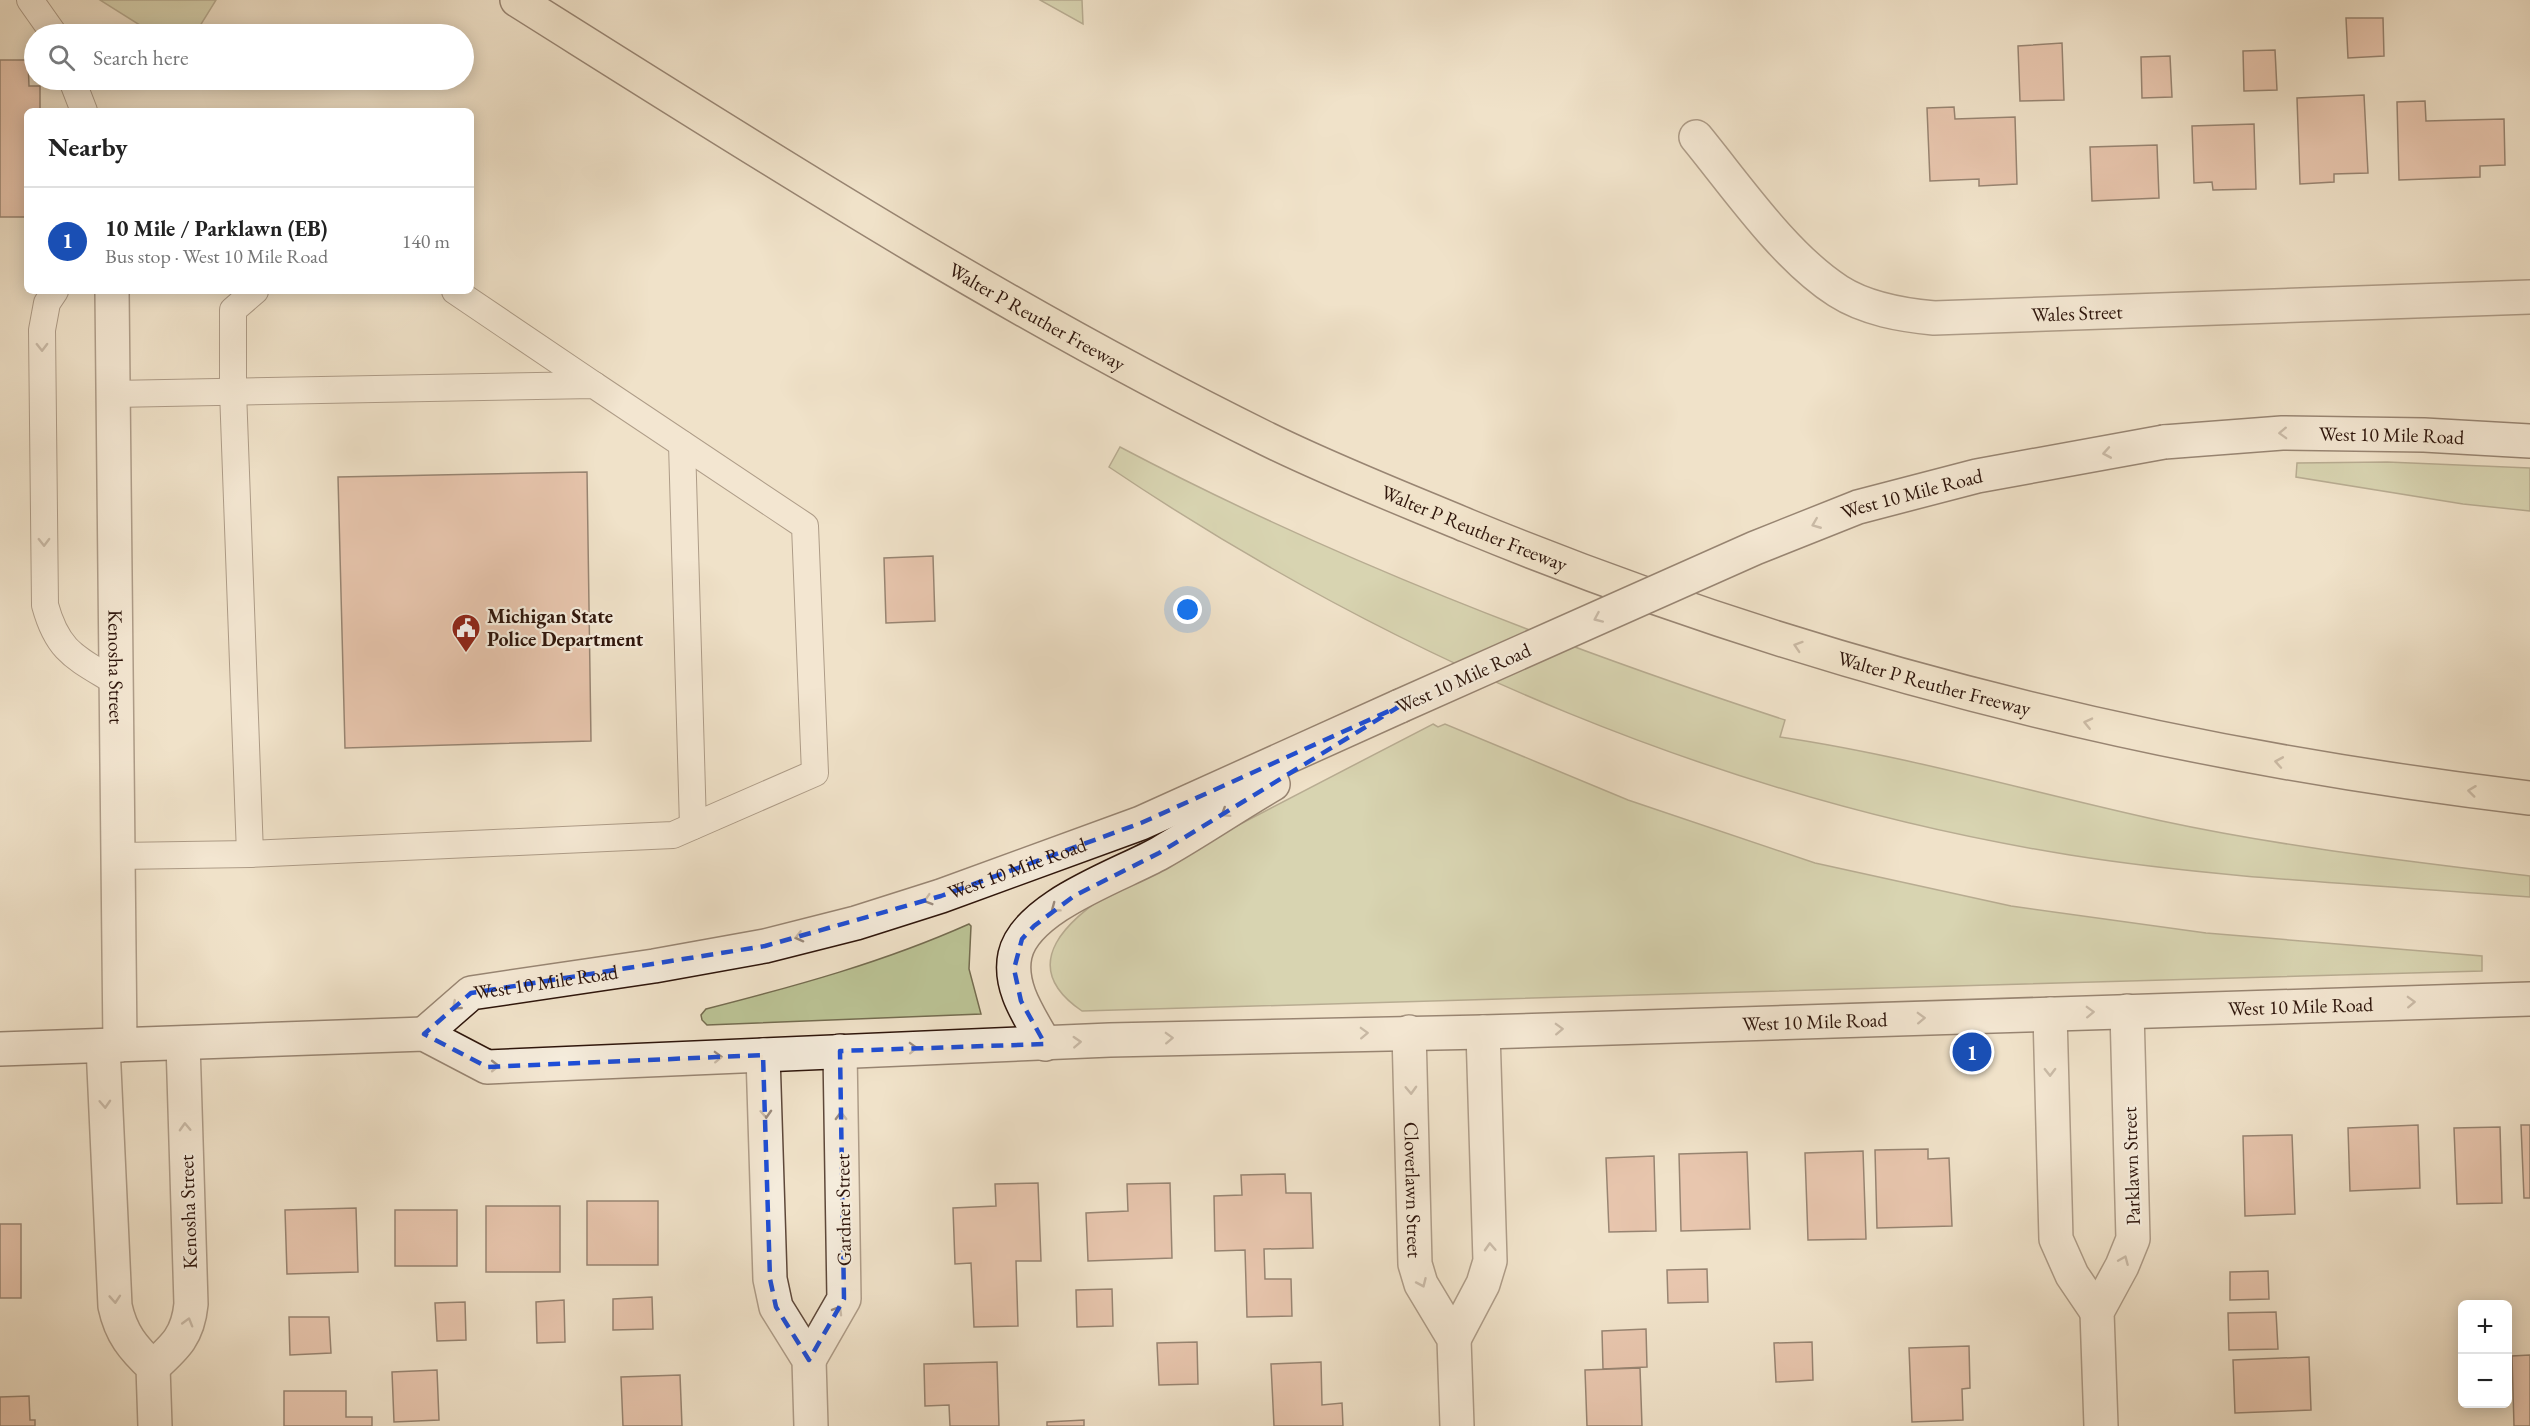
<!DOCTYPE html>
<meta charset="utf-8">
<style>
:root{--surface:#fff;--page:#f2f2f2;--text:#222;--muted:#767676;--line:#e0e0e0;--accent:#db2777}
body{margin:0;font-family:"EB Garamond",serif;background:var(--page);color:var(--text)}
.controls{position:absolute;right:18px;bottom:18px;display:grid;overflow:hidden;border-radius:9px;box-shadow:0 3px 15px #0003}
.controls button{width:54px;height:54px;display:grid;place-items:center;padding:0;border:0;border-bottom:2px solid var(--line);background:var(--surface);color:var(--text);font:30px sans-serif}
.you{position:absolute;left:1188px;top:610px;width:21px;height:21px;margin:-15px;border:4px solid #fff;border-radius:50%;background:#1a73e8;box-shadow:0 0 0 9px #1a73e833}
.badge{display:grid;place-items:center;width:39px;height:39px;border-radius:50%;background:var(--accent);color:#fff;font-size:20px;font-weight:700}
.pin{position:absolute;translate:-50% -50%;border:3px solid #fff;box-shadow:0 2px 6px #0006}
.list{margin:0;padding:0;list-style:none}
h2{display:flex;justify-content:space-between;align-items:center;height:78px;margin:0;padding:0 24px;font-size:26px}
h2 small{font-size:20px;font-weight:400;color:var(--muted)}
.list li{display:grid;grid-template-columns:39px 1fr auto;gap:18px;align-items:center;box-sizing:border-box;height:108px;padding:0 24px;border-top:2px solid var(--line)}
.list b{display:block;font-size:22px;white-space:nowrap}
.list p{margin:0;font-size:20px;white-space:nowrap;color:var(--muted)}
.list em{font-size:20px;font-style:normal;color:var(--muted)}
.icon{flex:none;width:33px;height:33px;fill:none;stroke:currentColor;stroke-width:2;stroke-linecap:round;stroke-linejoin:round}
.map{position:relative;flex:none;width:2530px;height:1426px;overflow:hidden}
.search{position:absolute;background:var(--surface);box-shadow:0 3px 15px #0003;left:24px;top:24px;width:450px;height:66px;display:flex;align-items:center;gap:15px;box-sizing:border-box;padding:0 21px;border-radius:33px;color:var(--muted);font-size:22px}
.panel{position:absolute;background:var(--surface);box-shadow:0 3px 15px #0003;left:24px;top:108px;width:450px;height:186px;border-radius:9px}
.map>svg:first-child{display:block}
.green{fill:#bbc395;stroke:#746c50;stroke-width:1.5}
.building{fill:#dea58e;stroke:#2e150b;stroke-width:1.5}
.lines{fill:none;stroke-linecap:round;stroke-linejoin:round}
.lane-casing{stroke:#5e483a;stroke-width:28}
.street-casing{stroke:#5e483a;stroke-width:36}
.secondary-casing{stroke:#2e150b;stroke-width:36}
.highway-casing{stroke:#2e150b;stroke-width:36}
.lane{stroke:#f5ecdc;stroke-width:26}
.street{stroke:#f5ecdc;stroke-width:33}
.secondary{stroke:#f5ecdc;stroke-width:33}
.highway{stroke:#f0e2c9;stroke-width:33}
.secondary-bridge-casing{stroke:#2e150b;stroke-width:36;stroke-linecap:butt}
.secondary-bridge{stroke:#f5ecdc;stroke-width:33}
.oneway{stroke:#9b8b7e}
.oneway2{stroke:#998674}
.marked{fill:none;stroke:#1d4ed8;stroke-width:4.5;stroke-dasharray:12 8;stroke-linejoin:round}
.labels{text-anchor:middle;stroke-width:4.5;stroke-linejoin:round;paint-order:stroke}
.street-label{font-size:20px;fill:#2e150b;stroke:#f5ecdc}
.poi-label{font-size:20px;font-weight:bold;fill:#2e150b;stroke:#f5ecdc;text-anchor:start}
</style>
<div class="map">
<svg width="2530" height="1426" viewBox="0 0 2530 1426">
<rect width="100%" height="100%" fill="#f0e2c9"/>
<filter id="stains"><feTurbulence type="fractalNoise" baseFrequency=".00333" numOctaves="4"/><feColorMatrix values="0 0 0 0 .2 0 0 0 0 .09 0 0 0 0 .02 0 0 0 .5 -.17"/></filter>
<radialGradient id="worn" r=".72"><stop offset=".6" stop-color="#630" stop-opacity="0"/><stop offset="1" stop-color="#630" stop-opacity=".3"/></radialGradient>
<g class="green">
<polygon points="100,0 216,0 195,34 154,34"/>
<polygon points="1040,0 1082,0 1083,24"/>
<path d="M1120,447C1333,559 1556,645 1785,720L1780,737C1909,756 2034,793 2162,821C2283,847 2407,861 2530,876V897C2377,885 2222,879 2070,855C1726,800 1397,661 1109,467Z"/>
<polygon points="2387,462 2530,468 2530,511 2463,504 2296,477 2297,463"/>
<path d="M1433,724L1438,727L1445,724L1628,800L1815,863L2011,906L2206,933L2482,956V971L1082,1011C1013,964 1071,917 1117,888Z"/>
<path d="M969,924L971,926L969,969L981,1014L707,1025L702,1020L701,1015L706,1009C796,986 884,962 969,924Z"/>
</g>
<g class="building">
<polygon points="2346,18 2383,18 2384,56 2348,58"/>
<polygon points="2062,43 2064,100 2020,101 2018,46"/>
<polygon points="2275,50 2277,90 2244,91 2243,51"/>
<polygon points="2170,56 2172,97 2142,98 2141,57"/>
<polygon points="0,60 28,60 29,86 40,86 40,111 27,111 27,217 0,217"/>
<polygon points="2364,95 2368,173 2334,174 2334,182 2300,184 2297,98"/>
<polygon points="2425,101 2426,121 2504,119 2505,165 2480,166 2480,177 2399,180 2397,102"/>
<polygon points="1954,107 1955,119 2015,117 2017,184 1979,186 1979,179 1930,181 1927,108"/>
<polygon points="2254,124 2256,189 2213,190 2212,182 2194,183 2192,126"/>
<polygon points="2157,145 2159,198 2092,201 2090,147"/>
<polygon points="587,472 591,741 345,748 338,477"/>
<polygon points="933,556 935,621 886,623 884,558"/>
<polygon points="2418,1125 2420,1188 2350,1191 2348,1128"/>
<polygon points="2521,1125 2530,1125 2530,1198 2524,1198"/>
<polygon points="2500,1127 2502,1203 2457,1204 2454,1128"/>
<polygon points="2292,1135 2295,1214 2245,1216 2243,1136"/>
<polygon points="1928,1149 1928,1159 1949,1158 1952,1226 1877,1228 1875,1150"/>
<polygon points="1863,1151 1866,1239 1808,1240 1805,1153"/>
<polygon points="1747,1152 1750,1229 1681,1231 1679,1154"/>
<polygon points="1654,1156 1656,1231 1609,1232 1606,1158"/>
<polygon points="1285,1174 1286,1193 1311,1193 1313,1248 1264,1249 1265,1279 1291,1279 1292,1316 1247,1317 1245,1250 1215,1251 1214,1196 1242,1195 1241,1175"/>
<polygon points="1038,1183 1041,1261 1016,1261 1018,1326 974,1327 971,1263 955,1264 953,1208 996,1206 995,1184"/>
<polygon points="1170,1183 1172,1258 1088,1261 1086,1213 1128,1211 1127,1184"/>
<rect x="587" y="1201" width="71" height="64"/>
<rect x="486" y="1206" width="74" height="66"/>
<polygon points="356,1208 358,1272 287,1274 285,1210"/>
<rect x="395" y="1210" width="62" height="56"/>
<rect x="0" y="1224" width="21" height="74"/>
<polygon points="1707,1269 1708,1302 1668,1303 1667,1270"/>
<polygon points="2268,1271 2269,1299 2230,1300 2230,1272"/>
<polygon points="1112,1289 1113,1326 1077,1327 1076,1290"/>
<polygon points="652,1297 653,1329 613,1330 613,1299"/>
<polygon points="564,1300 565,1342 537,1343 536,1302"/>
<polygon points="465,1302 466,1340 437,1341 435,1303"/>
<polygon points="2276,1312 2278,1349 2229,1350 2228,1313"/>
<polygon points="289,1317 329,1317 331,1353 290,1355"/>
<polygon points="1646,1329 1647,1367 1603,1369 1602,1331"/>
<polygon points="1197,1342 1198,1384 1159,1385 1157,1343"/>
<polygon points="1812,1342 1813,1380 1776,1382 1774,1343"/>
<polygon points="1969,1346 1970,1388 1962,1389 1963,1420 1912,1422 1909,1348"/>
<polygon points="2530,1355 2530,1426 2514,1426 2512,1356"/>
<polygon points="2309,1357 2311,1410 2235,1413 2233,1360"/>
<polygon points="997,1362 999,1426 950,1426 949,1405 925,1406 924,1364"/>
<polygon points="1321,1362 1322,1405 1342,1403 1343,1426 1274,1426 1271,1364"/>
<polygon points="1640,1368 1642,1426 1587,1426 1585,1370"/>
<polygon points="437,1370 439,1420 394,1422 392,1372"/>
<polygon points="680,1375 682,1426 623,1426 621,1377"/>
<polygon points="284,1391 346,1391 346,1417 372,1417 372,1426 284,1426"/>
<polygon points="29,1396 30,1420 35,1420 35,1426 0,1426 0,1397"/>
<polygon points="1084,1420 1084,1426 1047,1426 1047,1422"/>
</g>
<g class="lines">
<g class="lane-casing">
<g id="lane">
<polyline points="30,0 54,34"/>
<polyline points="72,80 84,111"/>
<path d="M55,291L47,303L42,330L45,605C58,653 77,658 117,683"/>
<polyline points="455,291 594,385"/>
<polyline points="113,394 594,385 805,526 815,773 673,835 250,854 118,856"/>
<polyline points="682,444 693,826"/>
<polyline points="250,854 233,391 233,310 255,291"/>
</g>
</g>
<g class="street-casing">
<g id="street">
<path id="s1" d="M1696,137C1737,187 1784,256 1838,291C1866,309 1902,315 1934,318L2530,297"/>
<path id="s2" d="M112,291L120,1045"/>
<polyline points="2050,1014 2056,1239 2072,1275 2097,1312"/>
<path id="s3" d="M1409,1032L1415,1264L1421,1284L1454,1339L1457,1426"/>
<path d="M103,1046L115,1306C121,1334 133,1348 153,1367L155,1426"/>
<polyline points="763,1055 770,1279 776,1307 809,1360 811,1426"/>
<polyline points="1454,1339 1483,1284 1490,1261 1483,1032"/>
<polyline points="809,1360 844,1299 840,1051"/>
<path d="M153,1367C175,1347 188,1336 191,1304L183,1043"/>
<polyline points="2101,1426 2097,1312 2122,1266 2133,1239 2127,1011"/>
</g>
</g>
<g class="secondary-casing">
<g id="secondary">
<path id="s4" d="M2164,442L2282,433L2424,435L2530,441"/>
<path id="s5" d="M424,1034L471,993L654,966L765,946L856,923L941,896L1141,823L1400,706"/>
<path d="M1045,1044C1030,1017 1008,987 1015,955C1026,906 1121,875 1160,853C1199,831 1235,806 1273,784"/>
<path id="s6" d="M0,1049L424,1034L487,1067L1110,1040L1483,1032L2530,999"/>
</g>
</g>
<g class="highway-casing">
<g id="highway">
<path id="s7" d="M517,0C762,154 1006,311 1267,439C1332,471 1401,498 1468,526C1810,667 2163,755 2530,798"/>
</g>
</g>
<use href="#lane" class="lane"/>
<use href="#street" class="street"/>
<use href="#secondary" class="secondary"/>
<use href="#highway" class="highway"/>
<g class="secondary-bridge-casing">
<g id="secondary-bridge">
<path id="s8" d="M1400,706L1755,548L1858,507L1977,476L2164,442"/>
</g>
</g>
<use href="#secondary-bridge" class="secondary-bridge"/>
</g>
<defs><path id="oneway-chevron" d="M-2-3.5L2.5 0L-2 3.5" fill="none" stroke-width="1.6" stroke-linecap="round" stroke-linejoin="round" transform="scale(1.5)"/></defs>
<g class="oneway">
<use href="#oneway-chevron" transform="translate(42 347) rotate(89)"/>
<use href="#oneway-chevron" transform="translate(2283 433) rotate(178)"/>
<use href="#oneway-chevron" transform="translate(2107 453) rotate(170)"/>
<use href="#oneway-chevron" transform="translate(1816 524) rotate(158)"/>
<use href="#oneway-chevron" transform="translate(44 542) rotate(89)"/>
<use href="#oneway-chevron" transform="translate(1598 618) rotate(156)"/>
<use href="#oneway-chevron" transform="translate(1225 813) rotate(148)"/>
<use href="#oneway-chevron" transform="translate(928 900) rotate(163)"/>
<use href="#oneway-chevron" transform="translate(1055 908) rotate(143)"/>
<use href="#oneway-chevron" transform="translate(799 937) rotate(166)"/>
<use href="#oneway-chevron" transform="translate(2411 1002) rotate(-2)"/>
<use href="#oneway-chevron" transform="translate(456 1006) rotate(139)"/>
<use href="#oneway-chevron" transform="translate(2090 1012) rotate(-2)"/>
<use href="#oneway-chevron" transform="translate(1921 1018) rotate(-2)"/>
<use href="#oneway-chevron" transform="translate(1559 1029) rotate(-2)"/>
<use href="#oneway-chevron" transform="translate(1364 1033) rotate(-2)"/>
<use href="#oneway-chevron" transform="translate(1169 1038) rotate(-2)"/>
<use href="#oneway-chevron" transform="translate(1077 1042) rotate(-3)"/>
<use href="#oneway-chevron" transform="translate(913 1048) rotate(-2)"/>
<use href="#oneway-chevron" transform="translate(718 1057) rotate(-2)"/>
<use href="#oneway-chevron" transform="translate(495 1066)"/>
<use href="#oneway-chevron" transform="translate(2050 1072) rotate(89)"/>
<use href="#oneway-chevron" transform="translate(1411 1090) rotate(88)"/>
<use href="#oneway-chevron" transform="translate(105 1104) rotate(87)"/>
<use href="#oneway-chevron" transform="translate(766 1114) rotate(87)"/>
<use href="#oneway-chevron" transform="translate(841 1116) rotate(-91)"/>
<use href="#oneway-chevron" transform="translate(185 1127) rotate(-92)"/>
<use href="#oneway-chevron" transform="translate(1490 1247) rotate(-93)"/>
<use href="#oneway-chevron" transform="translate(2124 1260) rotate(-67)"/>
<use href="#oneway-chevron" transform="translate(1422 1283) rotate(66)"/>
<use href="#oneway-chevron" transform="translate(115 1299) rotate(86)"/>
<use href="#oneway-chevron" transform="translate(838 1310) rotate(-60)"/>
<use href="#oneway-chevron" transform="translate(188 1322) rotate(-74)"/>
</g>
<g class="oneway2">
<use href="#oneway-chevron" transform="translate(1798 646) rotate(-162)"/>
<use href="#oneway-chevron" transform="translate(2088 723) rotate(-167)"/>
<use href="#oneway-chevron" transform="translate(2279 762) rotate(-170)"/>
<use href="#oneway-chevron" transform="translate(2472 791) rotate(-173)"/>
</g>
<path d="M0 0H2530V1426H0ZM1400,706L1159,853L1074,896L1034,926L1022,939L1014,969L1021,1001L1045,1044L840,1051L844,1299L809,1360L776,1307L770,1279L763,1055L487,1067L424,1034L471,993L765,946L941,896L1141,823Z" fill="#f0e2c9" fill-opacity=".55" fill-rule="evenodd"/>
<path class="marked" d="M1400,706L1159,853L1074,896L1034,926L1022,939L1014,969L1021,1001L1045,1044L840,1051L844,1299L809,1360L776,1307L770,1279L763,1055L487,1067L424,1034L471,993L765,946L941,896L1141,823Z"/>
<defs>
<g id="civic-pin" transform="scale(1.5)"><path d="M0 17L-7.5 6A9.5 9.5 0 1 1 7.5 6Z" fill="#8f2418" stroke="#f5ecdc"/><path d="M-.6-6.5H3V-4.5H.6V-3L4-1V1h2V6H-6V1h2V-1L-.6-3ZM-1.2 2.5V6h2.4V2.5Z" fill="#fff"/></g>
</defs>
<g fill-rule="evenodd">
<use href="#civic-pin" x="466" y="628"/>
</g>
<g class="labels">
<g class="street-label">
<text dy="7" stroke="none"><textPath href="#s1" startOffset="454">Wales Street</textPath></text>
<text dy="7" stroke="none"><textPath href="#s7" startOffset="609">Walter P Reuther Freeway</textPath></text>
<text dy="7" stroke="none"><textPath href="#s4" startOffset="228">West 10 Mile Road</textPath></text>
<text dy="7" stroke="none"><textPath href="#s8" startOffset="555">West 10 Mile Road</textPath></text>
<text dy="7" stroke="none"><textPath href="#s7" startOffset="1095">Walter P Reuther Freeway</textPath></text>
<text dy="7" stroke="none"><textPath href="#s2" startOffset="376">Kenosha Street</textPath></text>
<text transform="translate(1463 678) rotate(-24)" y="7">West 10 Mile Road</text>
<text dy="7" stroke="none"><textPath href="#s7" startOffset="1581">Walter P Reuther Freeway</textPath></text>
<text dy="7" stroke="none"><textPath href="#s5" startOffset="624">West 10 Mile Road</textPath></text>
<text dy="7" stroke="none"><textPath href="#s5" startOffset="138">West 10 Mile Road</textPath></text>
<text dy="7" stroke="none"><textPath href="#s6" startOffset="2310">West 10 Mile Road</textPath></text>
<text dy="7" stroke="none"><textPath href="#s6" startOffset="1824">West 10 Mile Road</textPath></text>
<text transform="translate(2131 1166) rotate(-92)" y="7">Parklawn Street</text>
<text dy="7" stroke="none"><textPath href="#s3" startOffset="158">Cloverlawn Street</textPath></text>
<text transform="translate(843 1210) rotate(-91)" y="7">Gardner Street</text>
<text transform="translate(188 1212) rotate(-92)" y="7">Kenosha Street</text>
</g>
<g class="poi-label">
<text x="487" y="623">Michigan State<tspan x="487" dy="23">Police Department</tspan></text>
</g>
</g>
<rect width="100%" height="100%" filter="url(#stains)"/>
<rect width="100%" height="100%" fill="url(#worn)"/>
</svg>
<div class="controls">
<button>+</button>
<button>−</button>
</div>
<div class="you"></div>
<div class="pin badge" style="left:1972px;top:1052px;background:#1a4fb4">1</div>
<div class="search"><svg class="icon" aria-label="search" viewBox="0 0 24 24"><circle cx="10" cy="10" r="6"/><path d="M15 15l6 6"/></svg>Search here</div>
<section class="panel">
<h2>Nearby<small></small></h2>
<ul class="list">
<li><span class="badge" style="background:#1a4fb4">1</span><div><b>10 Mile / Parklawn (EB)</b><p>Bus stop · West 10 Mile Road</p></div><em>140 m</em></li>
</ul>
</section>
</div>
